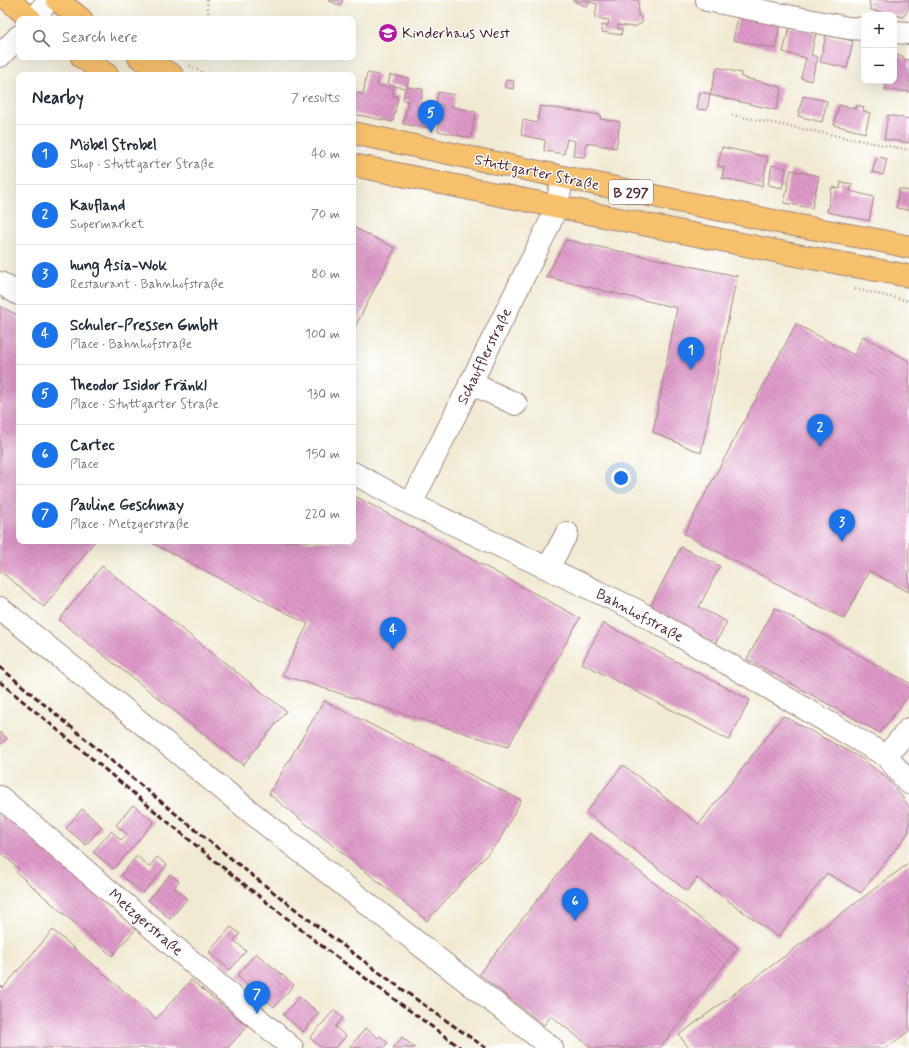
<!DOCTYPE html>
<meta charset="utf-8">
<style>
:root{--surface:#fff;--page:#f6f6f7;--text:#1f2937;--muted:#747a83;--line:#e0e1e3;--accent:#1a73e8}
body{margin:0;font-family:Mynerve,sans-serif;background:var(--page);color:var(--text)}
.controls{position:absolute;right:12px;top:12px;display:grid;overflow:hidden;border-radius:8px;box-shadow:0 4px 16px #0002}
.controls button{width:36px;height:36px;display:grid;place-items:center;padding:0;border:0;border-bottom:1px solid var(--line);background:var(--surface);color:var(--text);font:20px sans-serif}
.you{position:absolute;left:621px;top:478px;width:14px;height:14px;margin:-10px;border:3px solid #fff;border-radius:50%;background:#1a73e8;box-shadow:0 0 0 6px #1a73e833}
.badge{display:grid;place-items:center;width:26px;height:26px;border-radius:50%;background:var(--accent);color:#fff;font-size:13px;font-weight:700}
.pin{position:absolute;translate:-50% -33px;filter:drop-shadow(0 1px 2px #0008)}
.pin::after{content:'';position:absolute;top:21px;width:14px;height:12px;background:inherit;clip-path:polygon(0 0,100% 0,50% 100%)}
.list{margin:0;padding:0;list-style:none}
h2{display:flex;justify-content:space-between;align-items:center;height:52px;margin:0;padding:0 16px;font-size:17px}
h2 small{font-size:13px;font-weight:400;color:var(--muted)}
.list li{display:grid;grid-template-columns:26px 1fr auto;gap:12px;align-items:center;box-sizing:border-box;height:60px;padding:0 16px;border-top:1px solid var(--line)}
.list b{display:block;font-size:15px;white-space:nowrap}
.list p{margin:0;font-size:13px;white-space:nowrap;color:var(--muted)}
.list em{font-size:13px;font-style:normal;color:var(--muted)}
.icon{flex:none;width:22px;height:22px;fill:none;stroke:currentColor;stroke-width:2;stroke-linecap:round;stroke-linejoin:round}
.map{position:relative;flex:none;width:909px;height:1048px;overflow:hidden}
.search{position:absolute;background:var(--surface);box-shadow:0 4px 16px #0002;left:16px;top:16px;width:340px;height:44px;display:flex;align-items:center;gap:10px;box-sizing:border-box;padding:0 14px;border-radius:8px;color:var(--muted);font-size:15px}
.panel{position:absolute;background:var(--surface);box-shadow:0 4px 16px #0002;left:16px;top:72px;width:340px;height:472px;border-radius:8px}
.map>svg:first-child{display:block}
.building{fill:url(#building-back-hatch)}
.lines{fill:none;stroke-linecap:round;stroke-linejoin:round}
.minor-casing{stroke:#9e847f;stroke-width:24}
.major-casing{stroke:#9e847f;stroke-width:24}
.path{stroke:#9e847f;stroke-width:2.5;stroke-dasharray:1 3;stroke-linecap:butt}
.minor{stroke:#fff;stroke-width:22}
.major{stroke:#f7c06c;stroke-width:22}
.rail{stroke:#4a1f2b;stroke-width:3;stroke-dasharray:6 3;stroke-linecap:butt}
.labels{text-anchor:middle;stroke-width:3;stroke-linejoin:round;paint-order:stroke}
.shield{fill:#fff;stroke:#80626b;stroke-width:1}
.shield-label{font-size:14px;font-weight:bold;fill:#4a1f2b}
.poi-label{font-size:15px;fill:#4a1f2b;stroke:#fff;text-anchor:start}
.street-label{font-size:15px;fill:#4a1f2b;stroke:#fff}
</style>
<div class="map">
<svg width="909" height="1048" viewBox="0 0 909 1048">
<defs>
<pattern id="building-back-hatch" width="6" height="6" patternUnits="userSpaceOnUse"><rect width="6" height="6" fill="#df9ac9"/><path d="M-1 5l2 2M0 0l6 6M5-1l2 2" fill="none" stroke="#b77da3"/></pattern>
</defs>
<rect width="100%" height="100%" fill="#fff"/>
<filter id="ink" filterUnits="userSpaceOnUse"><feTurbulence type="fractalNoise" baseFrequency=".025" numOctaves="2"/><feDisplacementMap in="SourceGraphic" scale="8" xChannelSelector="R" yChannelSelector="G"/><feConvolveMatrix kernelMatrix="1 2 1 2 8 2 1 2 1" color-interpolation-filters="sRGB"/></filter>
<filter id="wash" filterUnits="userSpaceOnUse"><feTurbulence type="fractalNoise" baseFrequency=".012" numOctaves="4" result="noise"/><feDisplacementMap in="SourceGraphic" scale="16" xChannelSelector="R" yChannelSelector="G"/><feGaussianBlur stdDeviation="0.9" result="paint"/><feColorMatrix in="noise" values="0 0 0 0 0 0 0 0 0 0 0 0 0 0 0 0 0 1.4 0 .05"/><feComposite in="paint" operator="in"/></filter>
<g filter="url(#wash)">
<rect width="100%" height="100%" fill="#f1ead3"/>
<g id="blocks">
<g class="building">
<polygon points="328,0 343,0 340,6"/>
<polygon points="572,0 639,0 638,15 642,18 642,23 634,27 618,25 618,29 622,29 621,35 602,32 602,25 608,25 609,20 595,18 597,4 589,2 587,7"/>
<polygon points="869,0 909,0 909,9 903,17 871,10"/>
<polygon points="739,13 780,23 775,49 733,40"/>
<polygon points="790,26 816,32 811,55 818,57 811,81 801,78 806,58 783,52"/>
<polygon points="826,35 853,41 847,68 820,62"/>
<polygon points="894,55 903,56 903,59 909,60 909,92 885,89 887,81 894,81"/>
<polygon points="717,67 741,73 741,77 782,87 776,110 710,95"/>
<polygon points="367,73 379,75 377,85 394,89 393,96 398,97 393,122 353,114 353,92 363,94"/>
<polygon points="390,75 409,78 407,87 423,89 421,104 433,106 429,128 403,124 408,101 403,100 405,88 388,85"/>
<polygon points="506,80 514,81 513,89 504,87"/>
<polygon points="438,92 455,95 452,107 476,112 471,138 438,131 443,105 436,104"/>
<polygon points="700,92 710,94 707,110 697,109"/>
<polygon points="803,96 827,101 822,122 798,116"/>
<polygon points="839,105 856,109 857,105 864,107 863,111 870,113 865,133 834,125"/>
<polygon points="540,106 601,115 600,119 620,122 616,148 586,143 585,157 573,156 575,141 567,139 564,154 544,151 545,140 521,135 523,120 537,123"/>
<polygon points="888,115 909,119 909,143 884,139"/>
<polygon points="722,147 768,157 762,186 722,178 724,167 718,166"/>
<polygon points="877,156 887,159 883,175 872,172"/>
<polygon points="772,165 786,168 782,188 768,185"/>
<polygon points="791,170 819,176 812,208 784,203"/>
<polygon points="841,182 852,184 850,191 874,197 869,221 827,212 832,187 840,189"/>
<polygon points="899,189 909,191 909,210 896,208"/>
<polygon points="353,227 395,248 353,331"/>
<polygon points="566,240 737,276 701,453 653,432 677,308 546,277"/>
<polygon points="0,306 19,316 19,541 95,541 44,607 0,571"/>
<polygon points="796,324 854,355 863,336 909,361 909,592 869,571 844,619 684,534"/>
<polygon points="353,495 580,618 508,747 282,675 308,624 148,541 353,541"/>
<polygon points="681,547 720,566 699,607 727,622 715,644 648,610"/>
<polygon points="102,566 286,711 243,765 59,620"/>
<polygon points="775,608 909,683 909,695 880,733 747,659"/>
<polygon points="603,623 750,700 729,740 582,663"/>
<polygon points="324,701 521,800 499,841 427,921 269,794"/>
<polygon points="783,716 861,758 887,778 909,806 909,832 861,893 827,873 778,937 697,878 687,891 586,812 623,765 699,824"/>
<polygon points="0,732 7,738 0,745"/>
<polygon points="133,805 154,822 114,869 93,852 111,831 121,840 127,834 116,825"/>
<polygon points="82,809 102,827 86,845 66,828"/>
<polygon points="0,810 136,929 112,956 16,872 19,869 0,852"/>
<polygon points="590,833 738,948 660,1048 592,1048 551,1016 544,1025 479,974"/>
<polygon points="137,856 149,867 157,857 167,865 143,893 121,875"/>
<polygon points="909,863 909,1031 886,1048 689,1048 679,1035"/>
<polygon points="170,874 179,881 174,888 187,899 170,919 148,900"/>
<polygon points="231,927 240,934 234,940 246,951 230,970 209,952"/>
<polygon points="53,930 156,1019 191,980 247,1026 228,1048 0,1048 0,985 3,988"/>
<polygon points="256,953 294,985 274,1007 237,976"/>
<polygon points="299,997 319,1013 303,1032 283,1015"/>
<polygon points="334,1010 343,1018 335,1027 346,1036 336,1048 322,1048 310,1038"/>
<polygon points="366,1028 378,1038 380,1036 388,1043 383,1048 349,1048"/>
<polygon points="402,1037 415,1048 393,1048"/>
</g>
</g>
</g>
<g filter="url(#ink)">
<use href="#blocks" fill-opacity="0" stroke="#9e847f" stroke-width="1"/>
<g class="lines">
<g class="minor-casing">
<g id="minor">
<polyline points="707,0 848,28 864,29"/>
<polyline points="33,19 49,0"/>
<polyline points="894,32 909,33"/>
<polyline points="0,56 19,36"/>
<polyline points="0,283 19,294"/>
<polyline points="470,383 516,404"/>
<polyline points="353,473 411,504 634,609 886,756 909,783"/>
<polyline points="411,504 549,225 556,207 563,178"/>
<polyline points="548,568 567,533"/>
<polyline points="0,608 268,826 552,1048"/>
<polyline points="886,756 909,729"/>
<polyline points="0,797 292,1048"/>
</g>
</g>
<g class="major-casing">
<g id="major">
<polyline points="9,0 30,19"/>
<polyline points="57,0 81,19"/>
<polyline points="82,57 107,75"/>
<polyline points="139,57 172,75"/>
<polyline points="353,133 783,223 877,240 909,247"/>
<polyline points="353,165 785,253 909,276"/>
</g>
</g>
<g class="path">
<polyline points="207,0 209,19"/>
<polyline points="190,66 206,75"/>
<polyline points="732,115 909,150"/>
<polyline points="855,289 909,301"/>
</g>
<use href="#minor" class="minor"/>
<use href="#major" class="major"/>
<g class="rail">
<path d="M0,667C157,800 315,932 486,1048"/>
<polyline points="0,682 216,862 327,950 461,1048"/>
</g>
</g>
</g>
<defs>
<g id="school-disc" transform="scale(1)"><circle r="9.5" fill="#b5179e" stroke="#fff"/><path d="M0-5L7-2L0 1L-7-2ZM-4 1L0 2.5L4 1V4Q0 6-4 4Z" fill="#fff"/></g>
</defs>
<g fill-rule="evenodd">
<use href="#school-disc" x="388" y="33"/>
</g>
<g class="labels">
<rect class="shield" x="609" y="180" width="44" height="24" rx="3"/>
<g class="shield-label">
<text x="631" y="197">B 297</text>
</g>
<g class="poi-label">
<text x="402" y="38">Kinderhaus West</text>
</g>
<g class="street-label">
<text transform="translate(537 172) rotate(12)" y="5">Stuttgarter Straße</text>
<text transform="translate(484 356) rotate(-64)" y="5">Schaufflerstraße</text>
<text transform="translate(640 615) rotate(28)" y="5">Bahnhofstraße</text>
<text transform="translate(146 922) rotate(41)" y="5">Metzgerstraße</text>
</g>
</g>
</svg>
<div class="controls">
<button>+</button>
<button>−</button>
</div>
<div class="you"></div>
<div class="pin badge" style="left:691px;top:370px">1</div>
<div class="pin badge" style="left:820px;top:447px">2</div>
<div class="pin badge" style="left:842px;top:542px">3</div>
<div class="pin badge" style="left:393px;top:650px">4</div>
<div class="pin badge" style="left:431px;top:133px">5</div>
<div class="pin badge" style="left:575px;top:921px">6</div>
<div class="pin badge" style="left:257px;top:1014px">7</div>
<div class="search"><svg class="icon" aria-label="search" viewBox="0 0 24 24"><circle cx="10" cy="10" r="6"/><path d="M15 15l6 6"/></svg>Search here</div>
<section class="panel">
<h2>Nearby<small>7 results</small></h2>
<ul class="list">
<li><span class="badge">1</span><div><b>Möbel Strobel</b><p>Shop · Stuttgarter Straße</p></div><em>40 m</em></li>
<li><span class="badge">2</span><div><b>Kaufland</b><p>Supermarket</p></div><em>70 m</em></li>
<li><span class="badge">3</span><div><b>hung Asia-Wok</b><p>Restaurant · Bahnhofstraße</p></div><em>80 m</em></li>
<li><span class="badge">4</span><div><b>Schuler-Pressen GmbH</b><p>Place · Bahnhofstraße</p></div><em>100 m</em></li>
<li><span class="badge">5</span><div><b>Theodor Isidor Fränkl</b><p>Place · Stuttgarter Straße</p></div><em>130 m</em></li>
<li><span class="badge">6</span><div><b>Cartec</b><p>Place</p></div><em>150 m</em></li>
<li><span class="badge">7</span><div><b>Pauline Geschmay</b><p>Place · Metzgerstraße</p></div><em>220 m</em></li>
</ul>
</section>
</div>
